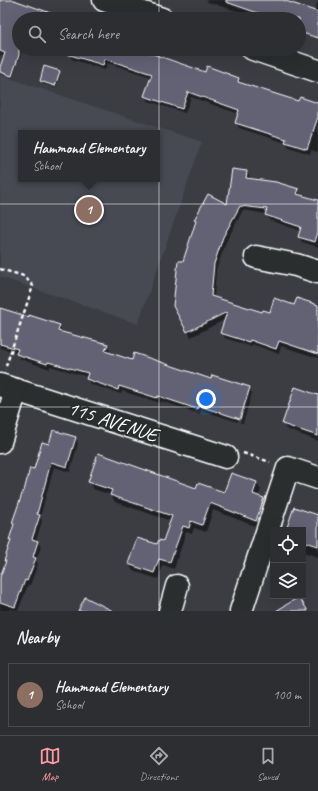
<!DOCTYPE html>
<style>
:root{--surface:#2c2e32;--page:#383a3e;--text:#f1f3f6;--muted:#a6a8ac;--line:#484a4d;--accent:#ff9aa2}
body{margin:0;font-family:Caveat,sans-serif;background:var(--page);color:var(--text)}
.controls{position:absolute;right:12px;bottom:12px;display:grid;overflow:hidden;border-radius:0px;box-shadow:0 4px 16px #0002}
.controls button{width:36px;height:36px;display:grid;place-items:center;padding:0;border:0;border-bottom:1px solid var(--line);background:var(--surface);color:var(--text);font:20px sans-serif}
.you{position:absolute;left:206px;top:399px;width:14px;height:14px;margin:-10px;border:3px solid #fff;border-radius:50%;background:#1a73e8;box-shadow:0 0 0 6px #1a73e833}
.badge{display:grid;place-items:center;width:26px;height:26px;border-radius:50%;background:var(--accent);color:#fff;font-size:13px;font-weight:700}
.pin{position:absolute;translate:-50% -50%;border:2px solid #fff;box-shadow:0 1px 4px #0006}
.popup{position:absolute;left:18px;top:130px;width:142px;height:52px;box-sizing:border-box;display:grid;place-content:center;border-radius:0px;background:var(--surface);filter:drop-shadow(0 1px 3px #0005);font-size:13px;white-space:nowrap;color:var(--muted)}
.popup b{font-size:15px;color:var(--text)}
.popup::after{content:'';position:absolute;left:50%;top:100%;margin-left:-8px;border:8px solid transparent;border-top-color:var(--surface)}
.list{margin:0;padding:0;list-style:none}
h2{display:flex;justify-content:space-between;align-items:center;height:52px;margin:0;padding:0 16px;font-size:17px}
h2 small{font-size:13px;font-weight:400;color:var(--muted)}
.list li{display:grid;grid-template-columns:26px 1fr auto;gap:12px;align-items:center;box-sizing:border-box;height:64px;margin:0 8px 8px;padding:0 8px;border:1px solid var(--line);border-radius:0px}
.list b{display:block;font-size:15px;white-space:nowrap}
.list p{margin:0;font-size:13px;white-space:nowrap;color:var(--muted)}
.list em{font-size:13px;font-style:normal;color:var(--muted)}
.icon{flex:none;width:22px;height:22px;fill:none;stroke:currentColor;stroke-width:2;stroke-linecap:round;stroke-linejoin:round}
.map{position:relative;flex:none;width:318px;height:611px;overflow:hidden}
.search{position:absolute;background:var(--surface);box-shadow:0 4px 16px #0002;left:12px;right:12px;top:12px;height:44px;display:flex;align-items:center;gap:10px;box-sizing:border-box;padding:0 14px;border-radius:22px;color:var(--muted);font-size:15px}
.sheet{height:124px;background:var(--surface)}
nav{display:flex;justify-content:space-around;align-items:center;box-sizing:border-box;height:56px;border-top:1px solid var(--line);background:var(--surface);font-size:11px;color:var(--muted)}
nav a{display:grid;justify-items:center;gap:2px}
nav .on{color:var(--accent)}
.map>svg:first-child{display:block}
.built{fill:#474852;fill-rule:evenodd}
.shadow{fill:#0007}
.building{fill:#646274;stroke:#fff}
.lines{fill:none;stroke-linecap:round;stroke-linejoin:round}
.minor-casing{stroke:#fff;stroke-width:25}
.path{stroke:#fff;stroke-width:2.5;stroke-dasharray:4 3;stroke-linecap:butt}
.minor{stroke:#2a2d2e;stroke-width:22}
.grid{fill:none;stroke:#fff;stroke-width:1;stroke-opacity:0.55}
.labels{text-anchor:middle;stroke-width:4;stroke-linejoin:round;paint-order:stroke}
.street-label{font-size:20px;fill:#fff;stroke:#2a2d2e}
</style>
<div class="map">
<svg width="318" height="611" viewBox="0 0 318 611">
<rect width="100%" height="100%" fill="#3b3d43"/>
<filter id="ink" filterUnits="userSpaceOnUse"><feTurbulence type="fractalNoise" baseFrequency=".025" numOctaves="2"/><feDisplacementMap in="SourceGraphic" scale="8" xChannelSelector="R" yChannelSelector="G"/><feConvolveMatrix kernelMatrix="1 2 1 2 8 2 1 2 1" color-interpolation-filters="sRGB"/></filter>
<g filter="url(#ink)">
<path class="built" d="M0,75L202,142L138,324L0,277ZM21,133H157V179H21Z"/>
<g class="shadow">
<polygon points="0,0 11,0 65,19 19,19 19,49 23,49 19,61 0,55"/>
<polygon points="206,0 280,0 314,12 318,0 318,39 299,32 299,19 262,19 208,2"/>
<polygon points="57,49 156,49 154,56 205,73 239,79 242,84 299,102 318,104 318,152 311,150 310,154 289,147 286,143 239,128 236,123 239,114 191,97 185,113 148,101 145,95 151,77 108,63 105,70 72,59 69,53"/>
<polygon points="16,63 17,65 13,77 1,73 0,70"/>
<polygon points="59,72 60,75 56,88 42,83 41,81"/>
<polygon points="247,172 250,177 249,179 298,190 301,195 318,201 318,247 302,242 299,237 301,231 269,220 267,214 243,210 226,242 216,270 214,298 263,314 270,314 295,306 318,306 318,358 281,346 279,354 252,344 252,347 225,338 222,333 226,319 191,337 174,306 183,262 228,206"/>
<polygon points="0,309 59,326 62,331 62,333 107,345 110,350 109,354 133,361 249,388 252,393 243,423 240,423 250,391 248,391 238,422 201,410 200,414 161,401 160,403 122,391 121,394 90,384 87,379 88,377 50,366 50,369 20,359 18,353 0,348"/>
<polygon points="318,395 318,441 286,429 283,424"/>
<polygon points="75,438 78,443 70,472 54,467 40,517 42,521 36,541 38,542 41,547 36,560 38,564 30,585 28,585 18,611 10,609 9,611 0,611 0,579 6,563 5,561 12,542 11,540 15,526 13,523 34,471 50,445"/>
<polygon points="89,482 197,490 224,493 256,483 261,490 258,497 264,499 268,506 260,528 213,510 206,532 194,528 192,534 186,532 174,569 163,565 158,579 133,571 129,564 164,543 171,521 115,502 111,495 93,489"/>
<polygon points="318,516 318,557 303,552 303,530 287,530"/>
</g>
<g class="building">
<polygon points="0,0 14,0 62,17 62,19 19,19 19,55 12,76 0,72 0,67 5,53 0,51"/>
<polygon points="226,0 283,0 318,12 318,38 299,32 299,19 275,19 226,2"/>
<polygon points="60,49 152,49 150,53 205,72 207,66 239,78 238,82 298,101 300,97 318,103 318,117 307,149 285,142 286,139 235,123 239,110 188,92 182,109 144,96 152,74 105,59 103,65 60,52"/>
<polygon points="44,66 60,71 55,86 40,81"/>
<polygon points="232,169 247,171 246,178 276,182 299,189 297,194 318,200 318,232 315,242 298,237 301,227 265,215 267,209 240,206 223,237 214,264 211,296 262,312 263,310 270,312 274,298 294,305 297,298 318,305 318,354 279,341 276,349 250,340 249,342 220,333 227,312 187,332 173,306 178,261 183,261 196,221 194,220 208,194 227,204"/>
<polygon points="0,308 29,317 29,315 60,325 58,331 108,344 105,351 132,360 134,353 211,379 212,375 250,387 240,419 199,406 197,409 158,396 157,398 119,386 118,390 86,379 88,373 48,362 47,364 16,354 18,349 0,344"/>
<polygon points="295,387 318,395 318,436 282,424"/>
<polygon points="53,430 76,437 67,467 51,462 37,514 40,515 32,539 38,541 33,557 36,558 27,581 25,580 15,607 0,602 0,577 6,561 4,561 11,540 9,540 14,524 12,523 23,491 24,491 30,468 34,469 42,442 49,444"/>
<polygon points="98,453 196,488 198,483 224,492 231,473 257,482 253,494 264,498 256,521 210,503 202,525 191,521 189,528 183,526 170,562 159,559 154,573 128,564 137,538 157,544 159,540 163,541 172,516 110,495 112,490 88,482"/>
<polygon points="294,507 318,515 318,546 303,541 303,530 286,530"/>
<polygon points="85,597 113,611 78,611"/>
<polygon points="299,597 308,611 276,611"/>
</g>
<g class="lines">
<g class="minor-casing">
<g id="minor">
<polyline points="104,0 162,19"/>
<polyline points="253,49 318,71"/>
<polyline points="256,257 296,265 318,272"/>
<polyline points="0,385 226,457"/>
<polyline points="0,442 16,390"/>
<polyline points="170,611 177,586"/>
<polyline points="241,611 288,468 318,478"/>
</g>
</g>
<g class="path">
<polyline points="0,269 24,276 33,286 5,369"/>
<polyline points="243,453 270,462"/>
</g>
<use href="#minor" class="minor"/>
</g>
</g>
<path class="grid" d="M159,0V19M159,49V611M0,204H318M0,407H318"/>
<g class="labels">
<g class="street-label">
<text transform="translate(113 421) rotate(18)" y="7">115 AVENUE</text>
</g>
</g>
</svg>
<div class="controls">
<button><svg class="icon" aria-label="locate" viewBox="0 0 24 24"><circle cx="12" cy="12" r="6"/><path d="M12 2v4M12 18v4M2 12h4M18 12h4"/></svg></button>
<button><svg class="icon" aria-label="layers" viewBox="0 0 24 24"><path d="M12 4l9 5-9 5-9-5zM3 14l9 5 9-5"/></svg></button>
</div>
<div class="you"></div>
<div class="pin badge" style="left:89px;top:210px;background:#8d6e63">1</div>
<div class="popup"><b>Hammond Elementary</b>School</div>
<div class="search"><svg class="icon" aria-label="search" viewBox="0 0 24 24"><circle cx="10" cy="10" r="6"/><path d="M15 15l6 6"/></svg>Search here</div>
</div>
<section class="sheet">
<h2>Nearby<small></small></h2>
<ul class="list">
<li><span class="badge" style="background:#8d6e63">1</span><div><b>Hammond Elementary</b><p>School</p></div><em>100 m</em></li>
</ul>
</section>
<nav>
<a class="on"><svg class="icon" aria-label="map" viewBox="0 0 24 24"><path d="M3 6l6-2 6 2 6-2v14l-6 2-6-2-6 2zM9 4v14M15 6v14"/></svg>Map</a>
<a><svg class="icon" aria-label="directions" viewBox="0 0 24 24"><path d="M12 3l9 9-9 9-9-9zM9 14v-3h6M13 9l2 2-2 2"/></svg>Directions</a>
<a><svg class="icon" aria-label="saved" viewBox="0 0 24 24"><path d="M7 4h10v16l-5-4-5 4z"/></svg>Saved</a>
</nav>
